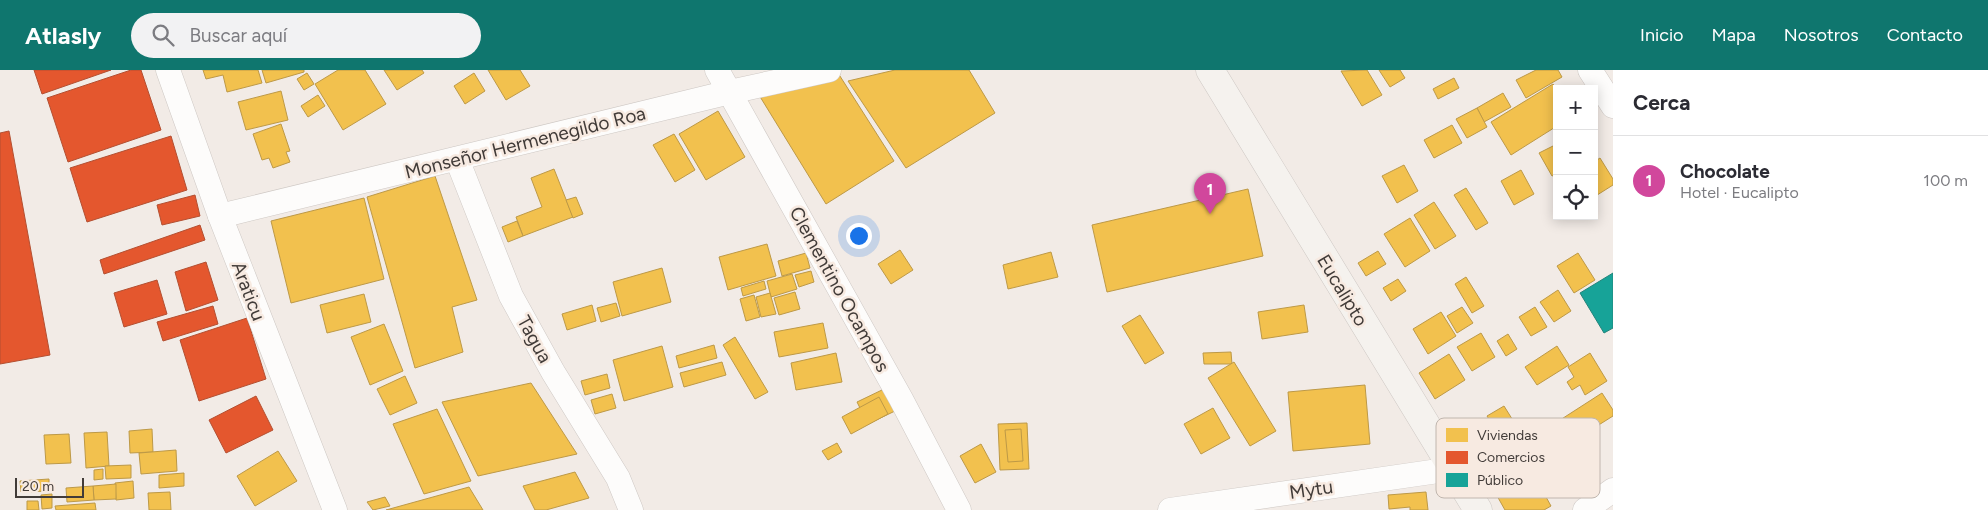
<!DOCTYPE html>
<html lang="es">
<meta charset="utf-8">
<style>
:root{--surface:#fff;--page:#f2f2f3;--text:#2b2b33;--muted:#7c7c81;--line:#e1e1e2;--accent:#0f766e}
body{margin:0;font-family:Figtree,sans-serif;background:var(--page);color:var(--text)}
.controls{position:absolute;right:15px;top:15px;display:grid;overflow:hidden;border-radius:0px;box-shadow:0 2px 12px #0003}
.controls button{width:45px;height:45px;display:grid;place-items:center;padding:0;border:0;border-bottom:1px solid var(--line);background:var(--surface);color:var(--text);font:25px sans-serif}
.scale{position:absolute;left:15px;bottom:12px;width:69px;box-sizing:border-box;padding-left:5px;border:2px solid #413b38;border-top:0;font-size:14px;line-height:18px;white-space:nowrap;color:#413b38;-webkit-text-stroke:4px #f7eae1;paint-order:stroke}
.you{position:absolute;left:858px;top:165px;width:18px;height:18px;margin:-12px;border:4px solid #fff;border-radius:50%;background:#1a73e8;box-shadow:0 0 0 8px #1a73e833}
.badge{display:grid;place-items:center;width:32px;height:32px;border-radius:50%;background:var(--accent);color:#fff;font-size:16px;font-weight:700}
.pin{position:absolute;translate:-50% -41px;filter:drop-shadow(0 1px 2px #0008)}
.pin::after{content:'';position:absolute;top:26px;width:18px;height:15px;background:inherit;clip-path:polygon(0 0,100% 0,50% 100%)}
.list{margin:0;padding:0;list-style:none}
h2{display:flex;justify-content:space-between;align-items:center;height:65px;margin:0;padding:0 20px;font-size:21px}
h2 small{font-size:16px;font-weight:400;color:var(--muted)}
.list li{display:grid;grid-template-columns:32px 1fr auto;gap:15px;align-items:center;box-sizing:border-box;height:90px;padding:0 20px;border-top:1px solid var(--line)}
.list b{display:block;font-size:19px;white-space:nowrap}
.list p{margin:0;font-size:16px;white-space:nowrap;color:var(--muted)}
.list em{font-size:16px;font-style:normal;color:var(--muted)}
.icon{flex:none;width:28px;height:28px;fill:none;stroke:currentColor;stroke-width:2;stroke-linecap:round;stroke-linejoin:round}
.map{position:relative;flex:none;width:1613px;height:440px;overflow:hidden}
header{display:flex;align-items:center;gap:30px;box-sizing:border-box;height:70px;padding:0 25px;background:var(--accent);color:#fff}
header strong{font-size:24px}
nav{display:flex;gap:28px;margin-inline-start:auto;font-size:18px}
.search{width:350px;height:45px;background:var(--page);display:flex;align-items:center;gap:12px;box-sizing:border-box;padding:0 18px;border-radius:28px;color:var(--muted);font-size:19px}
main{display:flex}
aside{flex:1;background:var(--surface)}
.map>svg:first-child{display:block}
.homes{fill:#f2c14e;stroke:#bd9947}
.shops{fill:#e4572e;stroke:#b34f31}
.public{fill:#17a398;stroke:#24847b}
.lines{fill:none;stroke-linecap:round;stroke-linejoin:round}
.street-casing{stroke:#cec8c4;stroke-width:25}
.secondary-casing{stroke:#cec8c4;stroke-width:29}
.street{stroke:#fdfcfb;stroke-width:24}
.secondary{stroke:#f5f2ee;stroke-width:28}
.labels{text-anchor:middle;stroke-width:5;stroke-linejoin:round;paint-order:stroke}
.street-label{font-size:19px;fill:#413b38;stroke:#f7eae1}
.key{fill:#f7eae1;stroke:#c0b6ae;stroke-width:1}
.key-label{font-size:14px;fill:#413b38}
</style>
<header>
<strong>Atlasly</strong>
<div class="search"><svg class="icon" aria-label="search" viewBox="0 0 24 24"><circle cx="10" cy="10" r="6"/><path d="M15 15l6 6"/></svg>Buscar aquí</div>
<nav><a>Inicio</a><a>Mapa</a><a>Nosotros</a><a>Contacto</a></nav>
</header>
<main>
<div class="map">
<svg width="1613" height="440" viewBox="0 0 1613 440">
<rect width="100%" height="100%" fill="#f2ebe6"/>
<g class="homes">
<polygon points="203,0 258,0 262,13 227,22 223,5 206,9"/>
<polygon points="262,0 304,0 304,2 266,13"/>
<polygon points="338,0 365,0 386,34 343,60 315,14"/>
<polygon points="384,0 422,0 424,3 397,20"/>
<polygon points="488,0 520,0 530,16 506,30"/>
<polygon points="895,0 969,0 995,43 906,98 848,11"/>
<polygon points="1367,0 1382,25 1362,36 1341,1"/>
<polygon points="1379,0 1400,0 1405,8 1390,17"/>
<polygon points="1536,0 1558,0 1562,7 1526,28 1516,10"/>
<polygon points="307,3 314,14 304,20 297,9"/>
<polygon points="474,3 485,21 465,34 454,16"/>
<polygon points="838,3 894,91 826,134 759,25"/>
<polygon points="1454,8 1459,18 1438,29 1433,19"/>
<polygon points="1553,14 1557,19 1557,56 1511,85 1491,52"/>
<polygon points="281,21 288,50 246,60 238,32"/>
<polygon points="1503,23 1511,37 1484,52 1477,38"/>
<polygon points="318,25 325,36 308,47 301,36"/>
<polygon points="1477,38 1487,57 1467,68 1456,49"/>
<polygon points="718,41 745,87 706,110 679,64"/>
<polygon points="281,54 290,81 286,82 290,92 273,98 269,88 262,90 253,64"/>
<polygon points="1452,55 1462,73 1434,88 1424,70"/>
<polygon points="674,64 695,100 675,112 653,75"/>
<polygon points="1557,74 1557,104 1552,106 1539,83"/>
<polygon points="1600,88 1613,109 1613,115 1594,127 1594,92"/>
<polygon points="1404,95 1418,121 1397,133 1382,106"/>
<polygon points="554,99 573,147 523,166 516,147 542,137 531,108"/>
<polygon points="1521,100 1534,124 1514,135 1501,111"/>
<polygon points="435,106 477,230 452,237 463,282 415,298 367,127"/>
<polygon points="1466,118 1488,153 1476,160 1454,125"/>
<polygon points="1248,119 1263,186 1107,222 1092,155"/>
<polygon points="576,127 583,144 573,148 566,130"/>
<polygon points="364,128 384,209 291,233 271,151"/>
<polygon points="1434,132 1456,166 1435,179 1414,145"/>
<polygon points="1410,148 1430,181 1405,197 1384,164"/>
<polygon points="517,151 523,166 508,172 502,157"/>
<polygon points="767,174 776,206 728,220 719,187"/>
<polygon points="900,180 913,200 891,214 878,194"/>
<polygon points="1378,181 1386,194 1366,206 1358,193"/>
<polygon points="1051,182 1058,207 1008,219 1003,195"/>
<polygon points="806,183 810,198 782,206 778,191"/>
<polygon points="1578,183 1595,210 1574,223 1557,196"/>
<polygon points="662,198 671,232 622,246 613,212"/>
<polygon points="811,201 814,212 799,217 795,205"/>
<polygon points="792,204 797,219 771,227 767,211"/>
<polygon points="1466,207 1484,236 1472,243 1455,214"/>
<polygon points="1398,209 1406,221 1391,231 1383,218"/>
<polygon points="764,211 766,219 743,226 741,218"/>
<polygon points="1558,220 1571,241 1554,252 1540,232"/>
<polygon points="795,222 800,239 779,245 774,228"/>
<polygon points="770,223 776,244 761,247 756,227"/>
<polygon points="364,224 371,252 327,263 320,235"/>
<polygon points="754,225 760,247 746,251 740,229"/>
<polygon points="616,233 620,246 601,252 597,238"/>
<polygon points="592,235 596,251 567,260 562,244"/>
<polygon points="1304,235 1308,262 1262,269 1258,242"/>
<polygon points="1462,237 1473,253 1457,263 1447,246"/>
<polygon points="1535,237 1547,257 1531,266 1519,247"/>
<polygon points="1441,242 1456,266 1428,284 1413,259"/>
<polygon points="1140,245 1164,283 1145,294 1122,256"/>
<polygon points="823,253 828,278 779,287 774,262"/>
<polygon points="384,254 403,301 370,315 351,267"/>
<polygon points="1481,263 1495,287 1472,301 1457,277"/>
<polygon points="1508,264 1517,279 1506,286 1497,271"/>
<polygon points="735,267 768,322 755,329 723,275"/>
<polygon points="714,275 717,288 679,298 676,286"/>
<polygon points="662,276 673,317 624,331 613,290"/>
<polygon points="1557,276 1569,295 1537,315 1525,297"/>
<polygon points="1231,282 1232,294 1204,294 1203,283"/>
<polygon points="836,283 842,312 796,320 791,293"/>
<polygon points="1590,283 1607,311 1585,325 1580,315 1572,320 1567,312 1574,307 1568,297"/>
<polygon points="1449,284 1465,310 1435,329 1419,303"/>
<polygon points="722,292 726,305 684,317 680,303"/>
<polygon points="1234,292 1276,361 1250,376 1208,308"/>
<polygon points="607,304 610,318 585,325 581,311"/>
<polygon points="405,306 417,333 390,345 377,319"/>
<polygon points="531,313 577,384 478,406 442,332"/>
<polygon points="1365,315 1370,374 1293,381 1288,322"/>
<polygon points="884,319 895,341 868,354 857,332"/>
<polygon points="1602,323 1613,340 1613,346 1570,373 1557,352"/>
<polygon points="612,324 616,338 595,344 591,330"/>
<polygon points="879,327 888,344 851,364 842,347"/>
<polygon points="1504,336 1524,368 1507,379 1487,346"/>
<polygon points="1213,338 1230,368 1201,384 1184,354"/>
<polygon points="437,339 471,411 424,424 393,354"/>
<polygon points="1027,353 1029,399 1000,400 998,354"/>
<polygon points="152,359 153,382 130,383 129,361"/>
<polygon points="1021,359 1023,391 1008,392 1005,360"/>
<polygon points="107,362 109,396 86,398 84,363"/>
<polygon points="69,364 71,393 46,394 44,365"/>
<polygon points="837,373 842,382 828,390 822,381"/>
<polygon points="981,374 996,402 975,413 960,386"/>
<polygon points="176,380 177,401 141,404 139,383"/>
<polygon points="1520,380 1551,436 1544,440 1505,440 1483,401"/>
<polygon points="278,381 297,411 255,436 237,406"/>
<polygon points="131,395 131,408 106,409 105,396"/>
<polygon points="103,399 103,409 94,410 94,400"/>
<polygon points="575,402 589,428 546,440 535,440 523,416"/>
<polygon points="184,403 184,416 159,418 159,405"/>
<polygon points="49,409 49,421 21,422 20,411"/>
<polygon points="133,411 134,428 116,430 115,413"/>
<polygon points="116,414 116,429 94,430 93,416"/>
<polygon points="93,416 94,430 67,432 66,418"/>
<polygon points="469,417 483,440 386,440"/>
<polygon points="170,422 171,440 149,440 148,423"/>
<polygon points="1426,422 1428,440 1410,440 1410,437 1389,439 1388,425"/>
<polygon points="52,424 52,438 42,439 41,425"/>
<polygon points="385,427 390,436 373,440 367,432"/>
<polygon points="27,431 38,431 39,440 27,440"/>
<polygon points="95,433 96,440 56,440 55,436"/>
</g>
<g class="shops">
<polygon points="34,0 111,0 42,24"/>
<polygon points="131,0 141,0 161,60 68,92 47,28"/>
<polygon points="9,61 50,285 0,294 0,63"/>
<polygon points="171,66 187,120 87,152 70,98"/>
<polygon points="195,125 200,146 162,155 157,135"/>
<polygon points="200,155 205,170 104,204 100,190"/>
<polygon points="206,192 218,230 186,241 175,202"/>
<polygon points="157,210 167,244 124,257 114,223"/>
<polygon points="213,236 218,254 163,271 157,252"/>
<polygon points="247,248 266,309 199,331 180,270"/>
<polygon points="256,326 273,360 226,383 209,350"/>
</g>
<polygon class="public" points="1613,203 1613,258 1604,263 1580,223"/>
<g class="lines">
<g class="street-casing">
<g id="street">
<polyline points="168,0 220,146 335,440"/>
<polyline points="717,0 901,329 959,440"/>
<polyline points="1590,0 1613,36"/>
<polyline points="457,89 511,226 553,302 618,408 631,440"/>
<polyline points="220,146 730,22 829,0"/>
<polyline points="1170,440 1452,399"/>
<polyline points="1585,440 1613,420"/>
</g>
</g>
<g class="secondary-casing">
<polyline id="secondary" points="1210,0 1478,440"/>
</g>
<use href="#street" class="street"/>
<use href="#secondary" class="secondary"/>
</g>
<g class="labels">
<g class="street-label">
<text transform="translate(525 72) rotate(-14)" y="7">Monseñor Hermenegildo Roa</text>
<text transform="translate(840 219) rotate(61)" y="7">Clementino Ocampos</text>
<text transform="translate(1343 220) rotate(59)" y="7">Eucalipto</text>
<text transform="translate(249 221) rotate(69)" y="7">Araticu</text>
<text transform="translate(535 269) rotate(61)" y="7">Tagua</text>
<text transform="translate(1311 419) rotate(-8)" y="7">Mytu</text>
</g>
</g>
<rect x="1436" y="348" width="164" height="80" rx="8" class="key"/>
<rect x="1446" y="358" width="22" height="14" fill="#f2c14e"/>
<rect x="1446" y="381" width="22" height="13" fill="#e4572e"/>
<rect x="1446" y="403" width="22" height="14" fill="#17a398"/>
<g class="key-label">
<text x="1477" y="370">Viviendas</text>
<text x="1477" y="392">Comercios</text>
<text x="1477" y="415">Público</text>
</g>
</svg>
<div class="controls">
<button>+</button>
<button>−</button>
<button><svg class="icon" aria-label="locate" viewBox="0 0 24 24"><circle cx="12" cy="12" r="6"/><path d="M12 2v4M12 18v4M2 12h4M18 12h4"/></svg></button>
</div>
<div class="scale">20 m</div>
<div class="you"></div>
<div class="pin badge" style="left:1210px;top:144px;background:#d1479c">1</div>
</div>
<aside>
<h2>Cerca<small></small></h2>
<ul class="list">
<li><span class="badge" style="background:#d1479c">1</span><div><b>Chocolate</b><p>Hotel · Eucalipto</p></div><em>100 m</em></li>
</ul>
</aside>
</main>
